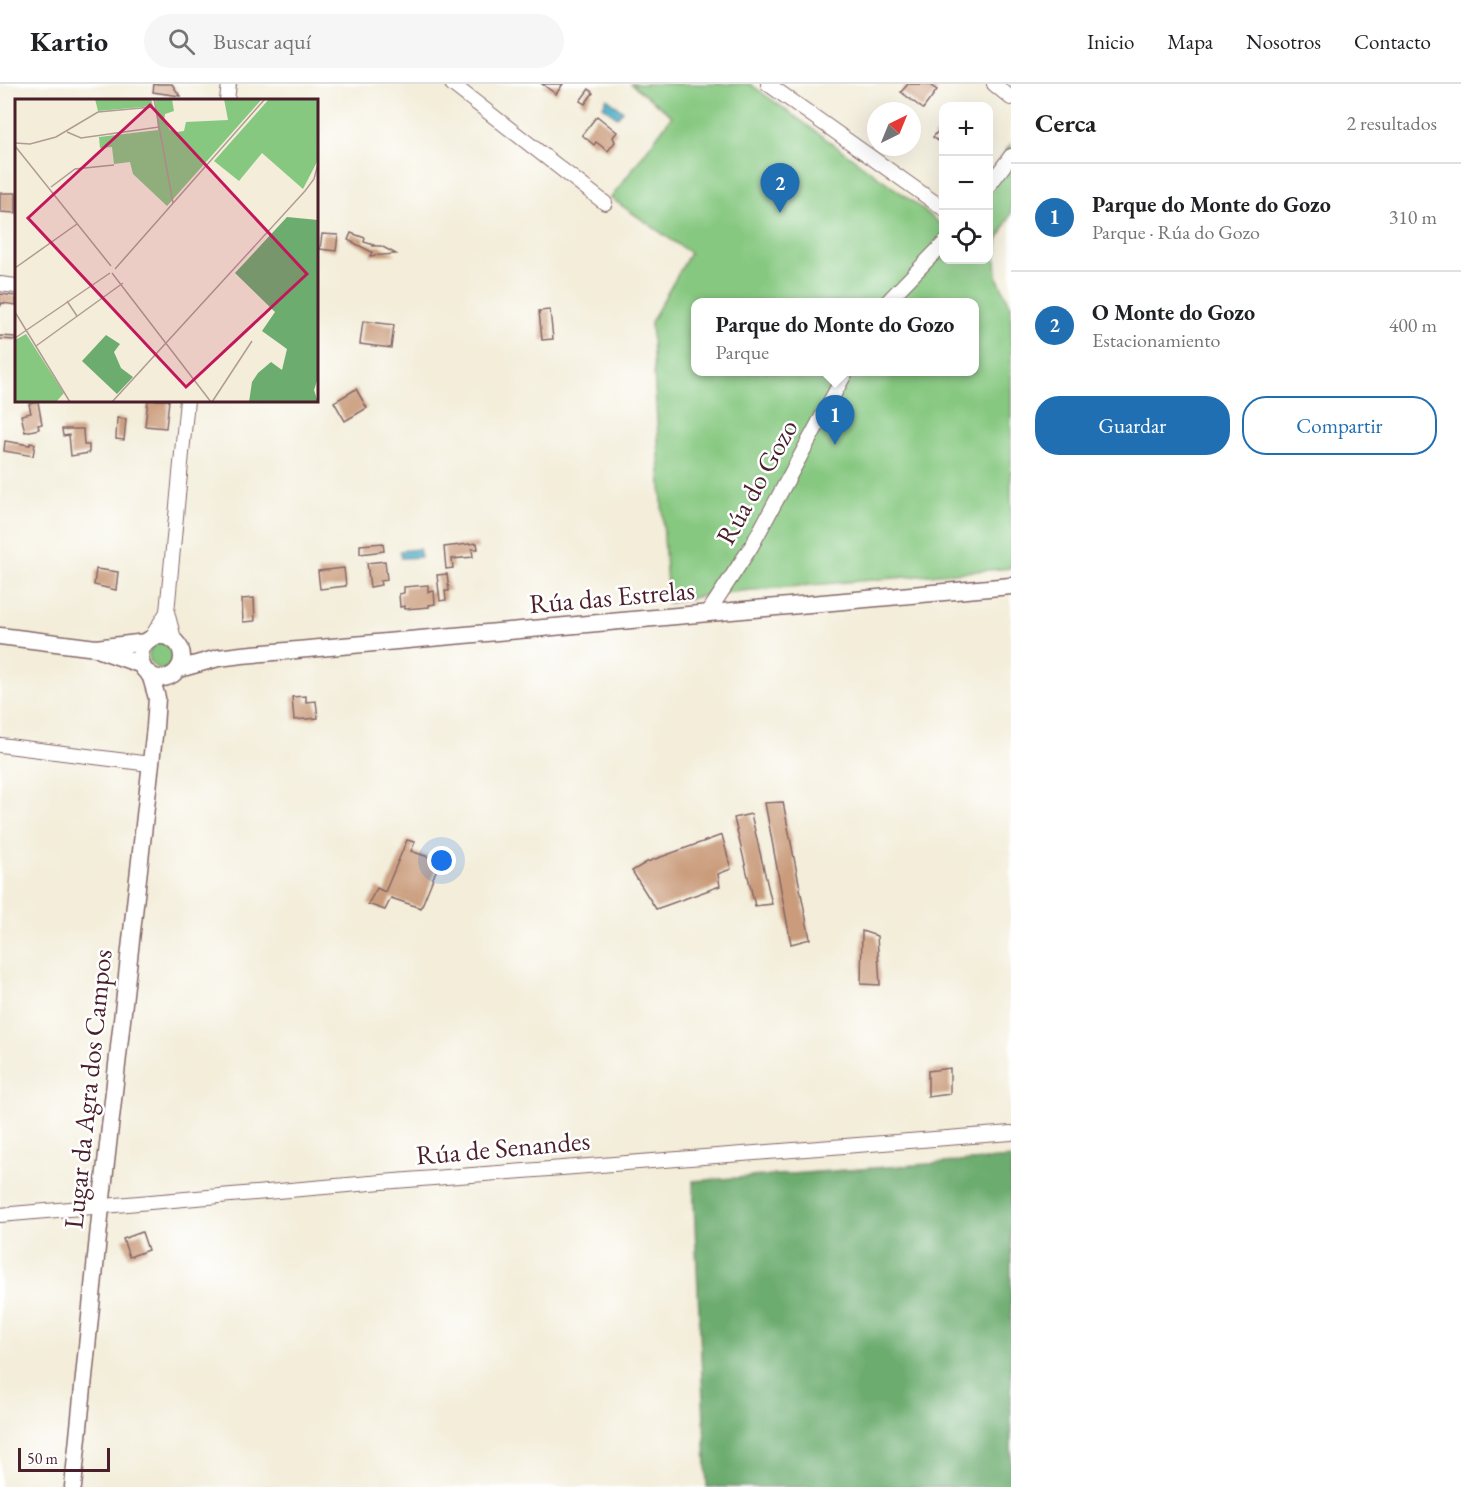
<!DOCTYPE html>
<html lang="es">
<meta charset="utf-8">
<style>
:root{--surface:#fff;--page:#f6f6f6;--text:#202124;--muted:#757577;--line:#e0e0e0;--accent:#1f6fb2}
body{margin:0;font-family:"EB Garamond",serif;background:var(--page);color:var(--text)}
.controls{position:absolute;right:18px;top:18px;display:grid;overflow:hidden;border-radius:12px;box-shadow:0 6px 24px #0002}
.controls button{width:54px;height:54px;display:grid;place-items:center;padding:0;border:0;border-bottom:2px solid var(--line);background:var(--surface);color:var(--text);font:30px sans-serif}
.compass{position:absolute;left:867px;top:18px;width:54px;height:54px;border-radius:50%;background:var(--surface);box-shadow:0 6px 24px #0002;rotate:43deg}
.scale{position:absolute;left:18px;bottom:15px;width:92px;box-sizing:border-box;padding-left:6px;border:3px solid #4a1f2b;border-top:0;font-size:16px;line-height:21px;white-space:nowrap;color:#4a1f2b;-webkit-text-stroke:4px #fff;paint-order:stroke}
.you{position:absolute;left:442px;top:777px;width:21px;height:21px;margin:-15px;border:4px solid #fff;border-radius:50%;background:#1a73e8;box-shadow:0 0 0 9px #1a73e833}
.badge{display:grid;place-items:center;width:39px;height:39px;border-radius:50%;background:var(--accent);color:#fff;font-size:20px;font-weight:700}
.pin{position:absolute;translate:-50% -50px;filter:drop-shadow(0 2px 3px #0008)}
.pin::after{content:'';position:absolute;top:32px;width:21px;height:18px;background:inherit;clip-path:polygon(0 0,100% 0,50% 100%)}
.popup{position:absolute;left:691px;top:214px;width:288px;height:78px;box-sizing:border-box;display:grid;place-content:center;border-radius:12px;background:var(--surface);filter:drop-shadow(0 2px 4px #0005);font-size:20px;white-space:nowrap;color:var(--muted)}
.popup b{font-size:22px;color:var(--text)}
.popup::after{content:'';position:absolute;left:50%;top:100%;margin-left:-12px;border:12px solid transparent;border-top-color:var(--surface)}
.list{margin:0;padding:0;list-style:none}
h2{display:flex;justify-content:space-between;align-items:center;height:78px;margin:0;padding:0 24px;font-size:26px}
h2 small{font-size:20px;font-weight:400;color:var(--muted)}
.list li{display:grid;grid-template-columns:39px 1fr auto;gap:18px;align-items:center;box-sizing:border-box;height:108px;padding:0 24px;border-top:2px solid var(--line)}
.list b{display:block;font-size:22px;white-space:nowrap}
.list p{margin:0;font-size:20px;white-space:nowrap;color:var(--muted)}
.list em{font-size:20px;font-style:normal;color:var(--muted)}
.actions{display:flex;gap:12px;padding:18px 24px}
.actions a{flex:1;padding:14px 0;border:2px solid var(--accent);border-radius:24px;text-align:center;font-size:21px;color:var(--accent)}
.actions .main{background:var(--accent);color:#fff}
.icon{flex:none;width:33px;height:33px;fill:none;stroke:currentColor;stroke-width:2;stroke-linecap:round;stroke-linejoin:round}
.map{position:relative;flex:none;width:1011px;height:1403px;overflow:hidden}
header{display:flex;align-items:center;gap:36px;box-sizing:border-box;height:84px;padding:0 30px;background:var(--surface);border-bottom:2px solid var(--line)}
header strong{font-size:28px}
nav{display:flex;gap:33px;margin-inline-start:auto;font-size:21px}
.search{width:420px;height:54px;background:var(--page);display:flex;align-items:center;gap:15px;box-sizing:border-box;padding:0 21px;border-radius:33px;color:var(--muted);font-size:22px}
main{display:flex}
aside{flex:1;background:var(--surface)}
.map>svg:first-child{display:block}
.green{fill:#86c880;stroke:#687456;stroke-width:1.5;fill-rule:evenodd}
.forest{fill:#6cac6e;stroke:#5b664c;stroke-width:1.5}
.water{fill:#48aec8;stroke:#49667a;stroke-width:1.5}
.building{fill:#ca9c7c}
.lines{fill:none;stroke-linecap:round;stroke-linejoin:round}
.minor-casing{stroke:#856768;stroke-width:16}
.tertiary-casing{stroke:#856768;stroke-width:19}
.minor{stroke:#fff;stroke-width:14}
.tertiary{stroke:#fff;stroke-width:16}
.labels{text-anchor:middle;stroke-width:5;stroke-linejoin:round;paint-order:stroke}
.street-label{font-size:27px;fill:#4a1f2b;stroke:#fff}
.inset-road{fill:none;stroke:#af9b93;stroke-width:1.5}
.view{fill:#c2185b;fill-opacity:0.15;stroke:#c2185b;stroke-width:3}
.inset-edge{fill:none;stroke:#4a1f2b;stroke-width:3}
</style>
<header>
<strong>Kartio</strong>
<div class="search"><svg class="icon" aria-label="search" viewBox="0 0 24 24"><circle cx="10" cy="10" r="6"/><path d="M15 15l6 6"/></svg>Buscar aquí</div>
<nav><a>Inicio</a><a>Mapa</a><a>Nosotros</a><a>Contacto</a></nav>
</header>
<main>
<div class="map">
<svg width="1011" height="1403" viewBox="0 0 1011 1403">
<rect width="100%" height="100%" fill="#fff"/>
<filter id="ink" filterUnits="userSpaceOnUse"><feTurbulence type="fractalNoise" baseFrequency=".0167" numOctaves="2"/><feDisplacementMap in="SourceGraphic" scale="12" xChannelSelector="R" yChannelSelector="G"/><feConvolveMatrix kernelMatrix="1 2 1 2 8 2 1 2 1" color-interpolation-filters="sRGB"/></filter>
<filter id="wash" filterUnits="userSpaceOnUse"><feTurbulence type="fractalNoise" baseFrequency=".008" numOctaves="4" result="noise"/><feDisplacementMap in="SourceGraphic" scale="24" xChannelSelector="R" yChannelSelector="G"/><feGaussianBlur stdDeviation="1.35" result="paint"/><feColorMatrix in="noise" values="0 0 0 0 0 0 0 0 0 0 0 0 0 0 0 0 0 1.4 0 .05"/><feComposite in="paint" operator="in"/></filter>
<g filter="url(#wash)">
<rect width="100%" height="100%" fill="#f3edd9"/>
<g class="green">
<path d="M631,0H750L912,117L943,142L944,176H988L989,90L1011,60V129L998,156L996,173L997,193L1011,222V484L742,507L706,511L668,519L651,238L690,169L611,114L672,32ZM696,218H974V288H696Z"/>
<circle cx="163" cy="571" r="14"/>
</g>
<polygon class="forest" points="1011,1074 1011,1403 707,1403 693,1097"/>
<g class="water">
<polygon points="607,14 623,27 617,33 603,22"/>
<polygon points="419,465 421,473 401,474 400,467"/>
</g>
<g id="blocks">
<g class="building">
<polygon points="154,0 172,0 180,12 153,8"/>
<polygon points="542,0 563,0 556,10"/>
<polygon points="908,0 928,0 937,6 923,25 901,8"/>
<polygon points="589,5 593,9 585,20 580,17"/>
<polygon points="597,32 617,48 613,53 615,58 608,67 596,58 594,61 582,51"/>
<polygon points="944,40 944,61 933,53"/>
<polygon points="0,109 16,109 16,129 0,128"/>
<polygon points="351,149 365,154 364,158 374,161 373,162 381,162 396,170 370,172 372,168 348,156"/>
<polygon points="322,150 338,151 336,167 320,165"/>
<polygon points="0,210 16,212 16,221 2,219 0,223"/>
<polygon points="550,226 553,255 542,256 539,227"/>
<polygon points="363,237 394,241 391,264 360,260"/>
<polygon points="0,252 16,253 15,256 0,255"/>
<polygon points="356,305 367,324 345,337 334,318"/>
<polygon points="148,316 169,316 166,344 145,342"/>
<polygon points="38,318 42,340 38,341 39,345 25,348 21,331 31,329 29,320"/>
<polygon points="117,334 126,335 124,356 116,355"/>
<polygon points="62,345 83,345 84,361 89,361 89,369 71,372 69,351 63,352"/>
<polygon points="5,357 30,361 30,359 35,360 33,372 4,367"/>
<polygon points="383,459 384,467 360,470 360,461"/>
<polygon points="477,459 478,465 472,465 473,473 452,475 453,484 446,485 444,463"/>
<polygon points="385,477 387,496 380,497 381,501 370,503 367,479"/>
<polygon points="344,484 346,502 320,505 318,487"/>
<polygon points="96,485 118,488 116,506 94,501"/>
<polygon points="447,490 449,507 445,507 446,516 440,517 437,491"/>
<polygon points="428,501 428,508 434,507 435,520 429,521 429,523 405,525 405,522 400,523 399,510 404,509 404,503"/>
<polygon points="254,514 255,537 243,538 242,515"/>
<polygon points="306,612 306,618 316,617 318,634 294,636 292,613"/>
<polygon points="783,718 810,855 791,860 765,719"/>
<polygon points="751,730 772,820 755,822 734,734"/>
<polygon points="722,751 731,785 718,790 720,802 656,825 632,787 647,778"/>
<polygon points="407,756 415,758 411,767 440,777 421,824 391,814 385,826 368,820 377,804 385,808"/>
<polygon points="862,847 877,852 880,901 861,900"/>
<polygon points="950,984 950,1010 928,1013 928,987"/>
<polygon points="142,1148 148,1166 129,1173 123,1155"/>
</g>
</g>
</g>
<g filter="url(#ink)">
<use href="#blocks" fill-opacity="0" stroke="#856768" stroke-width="1.5"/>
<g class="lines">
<g class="minor-casing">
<g id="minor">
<polyline points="452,0 605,119"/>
<polyline points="768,0 944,125"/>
<polyline points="994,0 1011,14"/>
<polyline points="227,16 229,0"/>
<polyline points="988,103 1011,72"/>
<polyline points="0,200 16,202"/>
<polyline points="887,218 944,159"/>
<polyline points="707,530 751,463 846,288"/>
<polyline points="151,554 167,528"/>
<polyline points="174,555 167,528 187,316"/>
<polyline points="0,661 150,680"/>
<polyline points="0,1131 382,1098 1011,1049"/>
</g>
</g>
<g class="tertiary-casing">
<g id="tertiary">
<circle cx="161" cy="573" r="21"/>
<polyline points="0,552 96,564 146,558"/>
<polyline points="100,566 142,581"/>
<polyline points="179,585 218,574 242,571 1011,502"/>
<polyline points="73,1403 101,1123 155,643 157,614 150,590"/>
</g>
</g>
<use href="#minor" class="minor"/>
<use href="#tertiary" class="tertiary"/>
</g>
</g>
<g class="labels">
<g class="street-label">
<text transform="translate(757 398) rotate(-61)" y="9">Rúa do Gozo</text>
<text transform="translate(612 513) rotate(-5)" y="9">Rúa das Estrelas</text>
<text transform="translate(88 1005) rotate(-84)" y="9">Lugar da Agra dos Campos</text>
<text transform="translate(503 1064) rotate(-5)" y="9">Rúa de Senandes</text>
</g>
</g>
<g transform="translate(15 15)">
<rect width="303" height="303" fill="#f3edd9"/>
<path d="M80,0H136L138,7L83,12ZM140,0H157L159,12L150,15L149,22L155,31L162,33L169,32L171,23L213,21L209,0H247L152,107L118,75L115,63L99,65L97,48L85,49L84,38L143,31ZM254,0H303V61L288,90L247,54L224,82L199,62ZM11,235L49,294L41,303H0V241Z" fill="#86c880"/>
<path d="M272,118L303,121V279L299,291L303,303H234L237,283L243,274L256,263L267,271L272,250L247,232L260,213L220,174ZM91,236L105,245L99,253L106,269L118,278L102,295L67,262Z" fill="#6cac6e"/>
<path class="inset-road" d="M139,0L158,104M52,33L66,39L144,28M0,44L15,45L41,38L83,13L137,8M0,47L96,167M36,88L60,70L99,66M0,169L62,125M100,170L250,0M97,174L196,303M52,202L62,217M0,213L55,303M0,239L95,174M21,247L108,184M97,303L290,92L299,80L303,65M197,303L237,242"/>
<path class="view" d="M135,6L292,175L171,288L13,119Z"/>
<rect width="303" height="303" class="inset-edge"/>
</g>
</svg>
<div class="controls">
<button>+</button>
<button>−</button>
<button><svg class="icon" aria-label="locate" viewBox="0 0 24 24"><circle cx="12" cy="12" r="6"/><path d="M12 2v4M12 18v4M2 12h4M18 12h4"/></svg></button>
</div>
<svg class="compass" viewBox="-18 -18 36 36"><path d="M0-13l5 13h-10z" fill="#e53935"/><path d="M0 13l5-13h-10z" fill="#757577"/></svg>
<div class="scale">50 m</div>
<div class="you"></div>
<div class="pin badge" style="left:835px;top:361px">1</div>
<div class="popup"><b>Parque do Monte do Gozo</b>Parque</div>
<div class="pin badge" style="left:780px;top:129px">2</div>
</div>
<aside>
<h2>Cerca<small>2 resultados</small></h2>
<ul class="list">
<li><span class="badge">1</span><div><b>Parque do Monte do Gozo</b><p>Parque · Rúa do Gozo</p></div><em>310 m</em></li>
<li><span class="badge">2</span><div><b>O Monte do Gozo</b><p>Estacionamiento</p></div><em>400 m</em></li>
</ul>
<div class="actions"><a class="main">Guardar</a><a>Compartir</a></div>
</aside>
</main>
